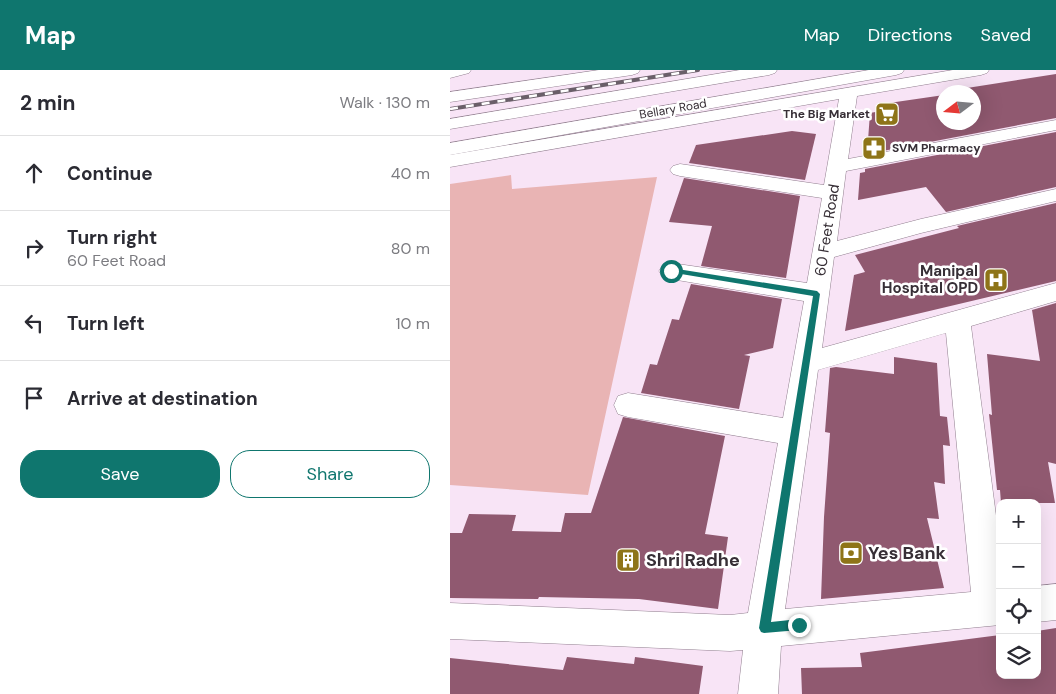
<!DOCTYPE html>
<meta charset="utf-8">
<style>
:root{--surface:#fff;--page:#f2f2f3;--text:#2b2b33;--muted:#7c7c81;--line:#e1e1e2;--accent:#0f766e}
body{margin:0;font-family:"DM Sans",sans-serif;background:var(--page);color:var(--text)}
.controls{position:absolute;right:15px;bottom:15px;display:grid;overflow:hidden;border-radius:10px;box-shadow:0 5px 20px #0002}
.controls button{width:45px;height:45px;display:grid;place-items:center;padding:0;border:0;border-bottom:1px solid var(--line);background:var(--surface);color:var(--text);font:25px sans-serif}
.compass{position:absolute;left:486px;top:15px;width:45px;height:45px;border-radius:50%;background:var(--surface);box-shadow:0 5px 20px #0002;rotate:254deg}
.stop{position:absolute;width:15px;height:15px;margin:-11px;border:4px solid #0f766e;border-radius:50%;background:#fff}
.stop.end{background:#0f766e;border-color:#fff;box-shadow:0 1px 5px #0008}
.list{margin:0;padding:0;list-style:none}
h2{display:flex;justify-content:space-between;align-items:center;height:65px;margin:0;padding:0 20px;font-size:21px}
h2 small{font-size:16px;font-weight:400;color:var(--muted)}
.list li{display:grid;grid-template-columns:32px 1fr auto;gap:15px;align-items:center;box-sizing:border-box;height:75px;padding:0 20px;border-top:1px solid var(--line)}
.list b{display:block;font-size:19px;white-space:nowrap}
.list p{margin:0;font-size:16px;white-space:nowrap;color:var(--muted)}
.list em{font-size:16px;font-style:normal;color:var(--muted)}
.actions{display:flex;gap:10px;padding:15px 20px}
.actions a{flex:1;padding:11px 0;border:1px solid var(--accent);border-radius:20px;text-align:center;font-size:18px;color:var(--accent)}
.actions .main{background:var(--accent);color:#fff}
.icon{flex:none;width:28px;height:28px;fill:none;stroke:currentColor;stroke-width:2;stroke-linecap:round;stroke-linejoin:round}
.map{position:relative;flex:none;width:606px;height:624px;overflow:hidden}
header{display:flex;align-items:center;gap:30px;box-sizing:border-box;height:70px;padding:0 25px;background:var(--accent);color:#fff}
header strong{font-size:24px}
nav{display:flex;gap:28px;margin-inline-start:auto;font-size:18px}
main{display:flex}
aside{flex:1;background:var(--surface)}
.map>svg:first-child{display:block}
.green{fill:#e9b4b4}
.building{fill:#905970}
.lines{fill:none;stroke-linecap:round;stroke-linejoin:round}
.minor-casing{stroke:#917f8f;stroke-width:1}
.highway-casing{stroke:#917f8f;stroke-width:1}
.minor{fill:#fff;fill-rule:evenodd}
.highway{fill:#fff;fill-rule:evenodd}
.rail-casing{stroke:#6a5f69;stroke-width:4}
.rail{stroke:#fff;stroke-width:2.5;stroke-dasharray:8;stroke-linecap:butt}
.route{fill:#0f766e}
.labels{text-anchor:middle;stroke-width:5;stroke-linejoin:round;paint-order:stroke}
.far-street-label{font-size:12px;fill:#372f36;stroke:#fff}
.far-poi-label{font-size:12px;font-weight:bold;fill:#372f36;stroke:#fff;text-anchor:end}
.street-label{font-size:15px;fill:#372f36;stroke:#fff}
.poi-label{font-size:15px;font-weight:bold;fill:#372f36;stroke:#fff;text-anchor:end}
.near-poi-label{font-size:18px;font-weight:bold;fill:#372f36;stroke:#fff;text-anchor:start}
</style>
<header>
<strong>Map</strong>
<nav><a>Map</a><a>Directions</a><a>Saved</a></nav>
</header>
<main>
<aside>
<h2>2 min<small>Walk · 130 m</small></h2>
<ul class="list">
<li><svg class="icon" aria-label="ahead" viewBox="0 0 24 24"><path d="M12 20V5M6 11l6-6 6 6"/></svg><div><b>Continue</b></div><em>40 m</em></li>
<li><svg class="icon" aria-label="right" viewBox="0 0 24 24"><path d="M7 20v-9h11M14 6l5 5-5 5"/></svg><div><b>Turn right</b><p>60 Feet Road</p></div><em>80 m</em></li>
<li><svg class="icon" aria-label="left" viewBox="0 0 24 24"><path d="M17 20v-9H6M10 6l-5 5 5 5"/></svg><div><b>Turn left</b></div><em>10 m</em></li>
<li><svg class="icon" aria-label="arrive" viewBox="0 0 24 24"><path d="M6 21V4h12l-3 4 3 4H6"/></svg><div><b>Arrive at destination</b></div></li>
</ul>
<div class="actions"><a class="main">Save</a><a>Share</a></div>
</aside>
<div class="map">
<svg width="606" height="624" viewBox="0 0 606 624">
<rect width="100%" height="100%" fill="#f8e4f6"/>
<polygon class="green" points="61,105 62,119 207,107 138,425 0,415 0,114"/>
<g class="building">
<polygon points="606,4 606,48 417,84 420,43 436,40 432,34 494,25 494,52 524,52 524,22 507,22 520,20 517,18"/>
<polygon points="342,61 366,64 355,110 239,93 246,75"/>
<polygon points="606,62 606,117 496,142 476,117 408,130 410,103 415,102 415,99"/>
<polygon points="234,108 350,126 336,208 251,196 262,156 219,152"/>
<polygon points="606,133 606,211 395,261 404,205 415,202 405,185 509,158 507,156"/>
<polygon points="241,214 332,229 323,278 294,285 300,286 289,339 191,323 200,294 207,295 222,249 229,250"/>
<polygon points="606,233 606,394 598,392 605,433 551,433 550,420 547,420 540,353 539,344 542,345 537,284 590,291 582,240"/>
<polygon points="444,287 487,293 490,346 497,347 500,376 493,375 495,414 484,412 489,449 477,448 494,518 371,529 374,447 380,363 375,362 380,298 386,297 444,304"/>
<polygon points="173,347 275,366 255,464 278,467 268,539 189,529 89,527 88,529 0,528 0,463 12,463 19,444 66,445 62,461 111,462 115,443 141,443"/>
<polygon points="606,558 606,624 352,624 351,598 412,597 410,583 550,565 550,605 587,605 587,561"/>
<polygon points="117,587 184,594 185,587 253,596 249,624 0,624 0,588 113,600"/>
</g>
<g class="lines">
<g class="minor-casing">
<g id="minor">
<polygon points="0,0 21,0 19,3 0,8"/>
<polygon points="149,0 190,0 188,3 182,5 0,32 0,22"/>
<path d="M503,0H539L537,3L531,5L407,26L398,89L606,50V60L396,101L387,171L471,149L606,119V131L471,163L384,187L372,278L606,213V231L521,256L550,476V555L331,576L328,624H288L293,580L280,581L0,569V533L280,545L298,543L328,373L178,347L168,344L164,335L168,326L178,323L333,348L354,231L221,209L213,207L209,201L213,195L221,193L357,213L372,128L230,106L223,104L220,100L223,96L230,94L374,115L389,29L0,97V85ZM496,263L521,522L335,539L368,300Z"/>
<polygon points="606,514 606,550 587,552 587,516"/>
</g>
</g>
<g class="highway-casing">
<g id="highway">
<polygon points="290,0 327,0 325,3 319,5 0,59 0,49"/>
<polygon points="419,0 454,0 452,3 446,5 0,85 0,73"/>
</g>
</g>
<use href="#minor" class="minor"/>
<use href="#highway" class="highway"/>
<g class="rail-casing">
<polyline id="rail" points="0,39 248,0"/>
</g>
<use href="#rail" class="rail"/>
</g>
<polygon class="route" points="221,198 367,221 370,224 321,552 349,549 353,551 354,555 353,559 349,560 314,563 311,562 309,558 363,226 219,202 219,199"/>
<defs>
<g id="supermarket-square" transform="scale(1.25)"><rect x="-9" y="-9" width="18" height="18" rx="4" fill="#8e7418" stroke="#fff"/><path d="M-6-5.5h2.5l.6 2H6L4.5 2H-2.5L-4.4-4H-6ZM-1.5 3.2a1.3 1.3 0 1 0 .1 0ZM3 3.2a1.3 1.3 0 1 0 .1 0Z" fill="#fff"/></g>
<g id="pharmacy-square" transform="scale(1.25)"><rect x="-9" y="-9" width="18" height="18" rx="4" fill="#8e7418" stroke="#fff"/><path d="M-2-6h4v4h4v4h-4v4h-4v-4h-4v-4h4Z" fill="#fff"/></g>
<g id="hospital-square" transform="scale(1.25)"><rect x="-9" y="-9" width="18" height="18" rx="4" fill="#8e7418" stroke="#fff"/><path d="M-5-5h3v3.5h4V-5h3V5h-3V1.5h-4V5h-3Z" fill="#fff"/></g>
<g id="bank-square" transform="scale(1.25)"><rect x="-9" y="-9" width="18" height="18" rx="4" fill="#8e7418" stroke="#fff"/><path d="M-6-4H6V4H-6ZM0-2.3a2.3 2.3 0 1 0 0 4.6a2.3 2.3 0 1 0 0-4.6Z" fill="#fff"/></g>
<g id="building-square" transform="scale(1.25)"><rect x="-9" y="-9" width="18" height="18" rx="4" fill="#8e7418" stroke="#fff"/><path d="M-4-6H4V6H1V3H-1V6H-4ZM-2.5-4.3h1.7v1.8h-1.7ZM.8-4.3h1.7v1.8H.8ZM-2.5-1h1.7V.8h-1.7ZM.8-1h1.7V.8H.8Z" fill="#fff"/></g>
</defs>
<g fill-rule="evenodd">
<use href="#supermarket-square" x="437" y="44"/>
<use href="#pharmacy-square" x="424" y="78"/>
<use href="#hospital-square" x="546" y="210"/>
<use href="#bank-square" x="401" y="483"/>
<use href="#building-square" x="178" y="490"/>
</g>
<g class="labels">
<g class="far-street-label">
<text transform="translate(223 39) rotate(-10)" y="4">Bellary Road</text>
</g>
<g class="far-poi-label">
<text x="420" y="48">The Big Market</text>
<text x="442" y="82" text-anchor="start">SVM Pharmacy</text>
</g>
<g class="street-label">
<text transform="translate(377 160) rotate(-81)" y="5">60 Feet Road</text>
</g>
<g class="poi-label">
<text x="528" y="206">Manipal<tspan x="528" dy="17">Hospital OPD</tspan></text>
</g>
<g class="near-poi-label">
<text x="418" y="489">Yes Bank</text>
<text x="196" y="496">Shri Radhe</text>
</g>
</g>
</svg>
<div class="controls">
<button>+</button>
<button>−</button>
<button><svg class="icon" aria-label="locate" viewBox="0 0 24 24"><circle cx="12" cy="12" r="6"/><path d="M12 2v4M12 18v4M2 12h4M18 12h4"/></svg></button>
<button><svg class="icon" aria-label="layers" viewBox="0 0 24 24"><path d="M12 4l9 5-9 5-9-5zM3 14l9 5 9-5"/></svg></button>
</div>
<svg class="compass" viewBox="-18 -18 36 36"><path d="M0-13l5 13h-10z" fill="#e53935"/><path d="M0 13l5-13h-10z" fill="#7c7c81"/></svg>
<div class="stop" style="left:221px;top:201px"></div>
<div class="stop end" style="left:349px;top:555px"></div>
</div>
</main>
